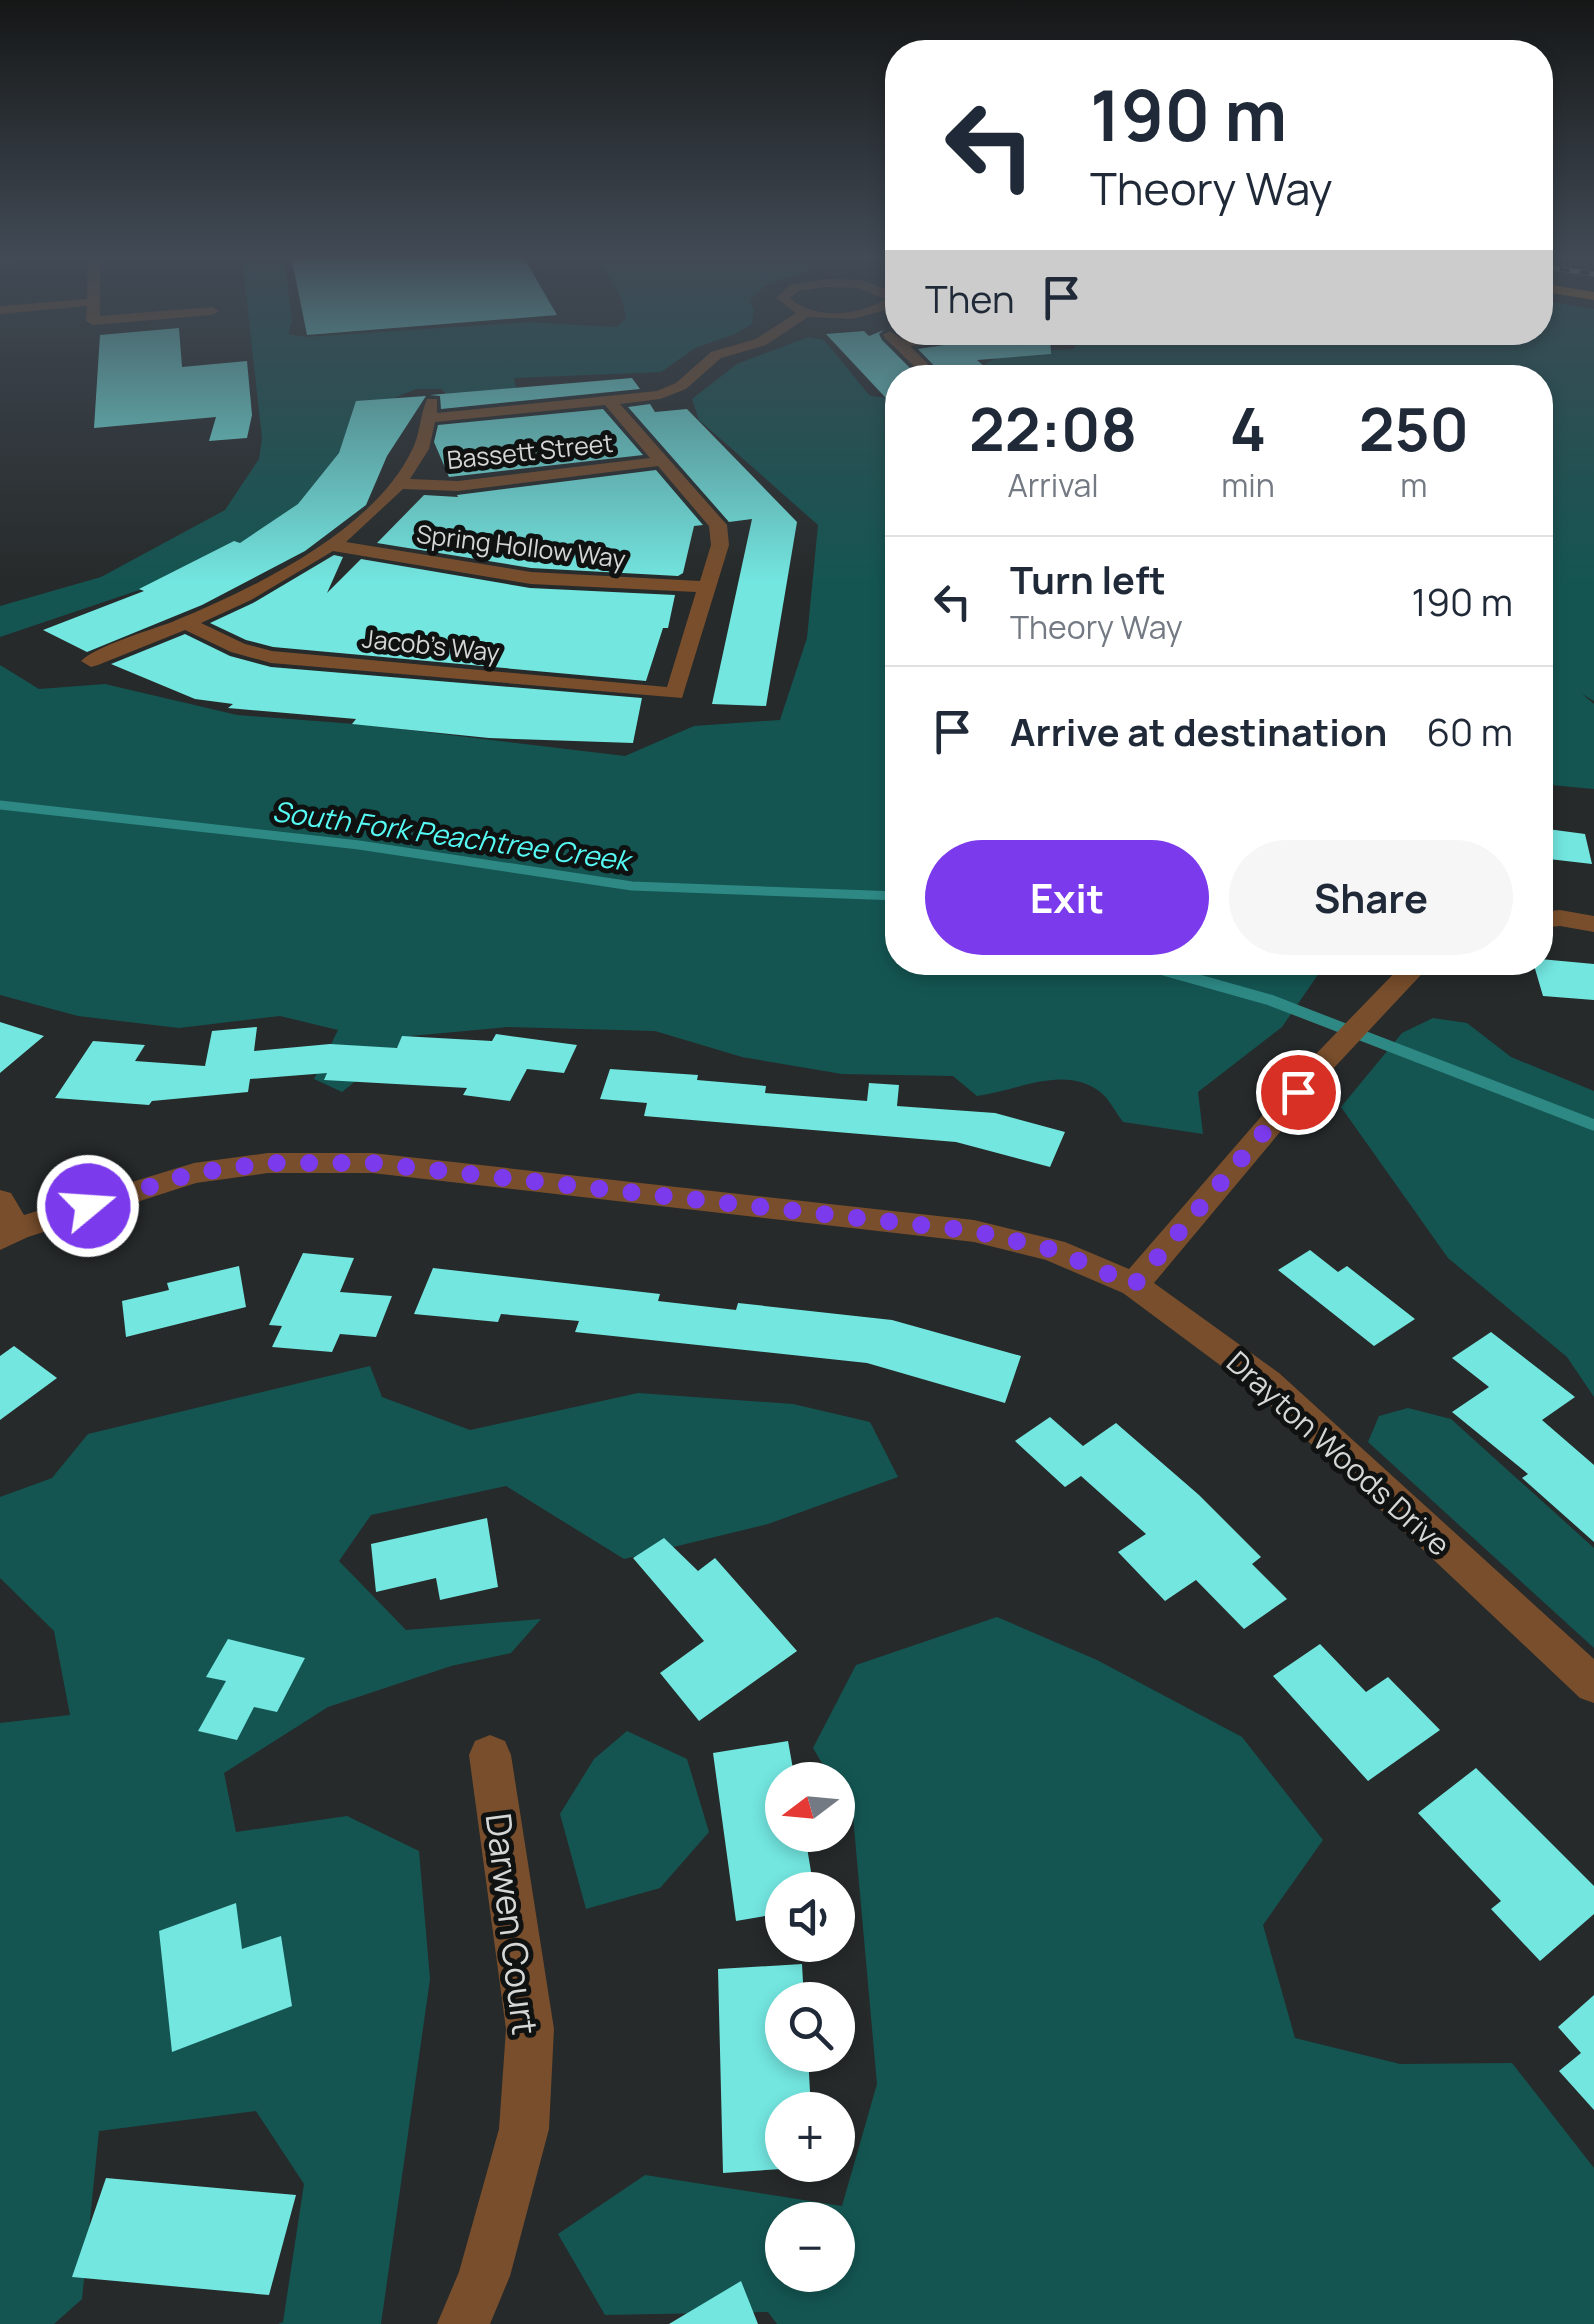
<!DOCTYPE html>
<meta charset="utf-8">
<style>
body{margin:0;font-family:Manrope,sans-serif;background:#f6f6f7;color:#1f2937;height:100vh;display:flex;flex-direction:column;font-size:38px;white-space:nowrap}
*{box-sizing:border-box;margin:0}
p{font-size:32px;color:#747a83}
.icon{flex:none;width:55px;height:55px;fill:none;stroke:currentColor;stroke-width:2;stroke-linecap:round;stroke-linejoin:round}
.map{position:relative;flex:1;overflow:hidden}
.sheet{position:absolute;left:885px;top:365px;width:668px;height:610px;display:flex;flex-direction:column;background:#fff;border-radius:40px;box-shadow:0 5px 15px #0003}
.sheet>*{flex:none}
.guide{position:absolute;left:885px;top:40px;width:668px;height:305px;border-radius:40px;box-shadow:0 5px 15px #0003;background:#fff;color:#1f2937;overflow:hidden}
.needle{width:65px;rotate:254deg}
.controls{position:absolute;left:765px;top:1762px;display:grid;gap:20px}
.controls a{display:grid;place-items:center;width:90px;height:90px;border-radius:50%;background:#fff;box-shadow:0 5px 15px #0003;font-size:50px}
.pin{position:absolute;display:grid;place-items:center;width:85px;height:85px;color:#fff;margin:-42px;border:5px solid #fff;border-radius:50%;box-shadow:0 2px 10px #0007}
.me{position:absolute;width:110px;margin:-55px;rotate:72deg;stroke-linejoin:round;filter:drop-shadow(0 0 8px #0008)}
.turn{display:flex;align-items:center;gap:35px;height:210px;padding:0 40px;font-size:45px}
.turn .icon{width:130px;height:130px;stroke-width:2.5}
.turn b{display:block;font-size:70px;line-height:85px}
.then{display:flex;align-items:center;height:95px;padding:0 40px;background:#0003;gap:20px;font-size:38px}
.eta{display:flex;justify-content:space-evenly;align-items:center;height:170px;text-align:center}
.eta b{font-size:60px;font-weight:700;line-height:70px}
.action{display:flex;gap:20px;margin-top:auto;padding:20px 40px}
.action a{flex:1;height:115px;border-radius:60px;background:#7c3aed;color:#fff;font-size:40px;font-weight:700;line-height:115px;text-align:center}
.action a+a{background:#f6f6f7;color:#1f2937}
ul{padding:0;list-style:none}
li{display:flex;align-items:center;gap:30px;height:130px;padding:0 40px;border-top:2px solid #e0e1e3}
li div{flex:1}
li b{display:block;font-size:38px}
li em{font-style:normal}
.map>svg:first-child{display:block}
.green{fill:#145552;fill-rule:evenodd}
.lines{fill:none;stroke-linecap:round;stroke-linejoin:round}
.stream-far1{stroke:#2e8985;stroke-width:9}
.stream{stroke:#2e8985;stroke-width:11}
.building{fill:#73e6e0}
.minor{fill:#784e2c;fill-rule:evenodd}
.major{fill:#c5701a;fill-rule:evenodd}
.rail-casing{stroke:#acaeae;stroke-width:5}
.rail{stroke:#101212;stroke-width:4;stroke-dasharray:10;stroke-linecap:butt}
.route{stroke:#7c3aed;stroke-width:18;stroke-dasharray:0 32.4}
.labels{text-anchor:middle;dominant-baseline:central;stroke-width:10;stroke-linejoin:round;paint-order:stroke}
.far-street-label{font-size:25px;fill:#d5d7d7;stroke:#101212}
.far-water-label{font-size:28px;font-style:italic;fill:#55fbf4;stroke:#101212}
.street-label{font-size:30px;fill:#d5d7d7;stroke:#101212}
.near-street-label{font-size:35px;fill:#d5d7d7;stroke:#101212}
</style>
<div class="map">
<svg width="1594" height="2324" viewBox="0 0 1594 2324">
<rect width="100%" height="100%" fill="#262a2a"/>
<path class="green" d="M 242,258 L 288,258 L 285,261 L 292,322 L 288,334 L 306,337 L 529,322 L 616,327 L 626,318 C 623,294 609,276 595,258 L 790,258 L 813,269 L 766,285 L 750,300 L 754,310 L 752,324 L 735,334 L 695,348 L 661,372 L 514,378 L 517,393 L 452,402 L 442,389 L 416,389 L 394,398 L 345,501 L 160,583 L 0,637 L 0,606 L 101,577 L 225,510 L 259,459 L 262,438 Z
M 1540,300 L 1594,309 L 1594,701 L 1582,694 L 1594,704 L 1594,789 L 1540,784 L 1540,378 L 973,378 C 990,346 1043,352 1074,349 L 1081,333 L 1540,332 Z
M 808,337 L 824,340 L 870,396 L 897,399 L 898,962 L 1326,963 L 1282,1027 L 1198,1092 L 1203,1134 L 1123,1122 C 1116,1113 1108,1097 1099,1091 C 1062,1065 1017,1091 977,1096 L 953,1076 L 842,1074 L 742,1057 L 655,1031 L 508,1027 L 411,1036 L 342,1092 L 314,1079 L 338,1030 L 280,1016 L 179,1028 L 78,1016 L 0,995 L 0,665 L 39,689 L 105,684 L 237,715 L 368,725 L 625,756 L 694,726 L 780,720 L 807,638 L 818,525 L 699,420 L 692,399 L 737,364 Z
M 1433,1018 L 1467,1023 L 1511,1057 L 1594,1091 L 1594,1397 L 1567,1357 L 1448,1258 L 1341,1107 L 1402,1033 Z
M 370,1366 L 382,1397 L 470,1430 L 638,1393 L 793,1404 L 870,1422 L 898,1477 L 768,1524 L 624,1559 L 506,1486 L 371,1515 L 339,1561 L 406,1630 L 541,1619 L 511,1653 L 451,1666 L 328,1707 L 224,1773 L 236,1832 L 347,1816 L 419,1851 L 430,1979 L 381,2324 L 278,2324 L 283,2322 L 304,2184 L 256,2111 L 99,2131 L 82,2299 L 54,2324 L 0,2324 L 0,1723 L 70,1715 L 54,1631 L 0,1578 L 0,1497 L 52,1478 L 88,1434 Z
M 1408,1408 L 1451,1419 L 1594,1548 L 1594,1648 L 1368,1442 L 1379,1416 Z
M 997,1617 L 1097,1660 L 1242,1737 L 1323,1840 L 1263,1925 L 1295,2038 L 1400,2064 L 1512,2063 L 1594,2168 L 1594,2324 L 777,2324 L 768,2312 L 605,2315 L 558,2234 L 645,2175 L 842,2206 L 877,2084 L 853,1816 L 838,1789 L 838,1780 L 832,1780 L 813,1748 L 856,1665 ZM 782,2220 L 838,2220 L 838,2275 L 782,2275 Z
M 627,1731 L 687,1759 L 709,1832 L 660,1888 L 586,1909 L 560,1814 L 594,1759 Z"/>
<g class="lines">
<path class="stream-far1" d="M 0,805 L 359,845 L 632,886 L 898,896"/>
<path class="stream" d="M 1135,962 L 1270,1000 L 1594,1125"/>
</g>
<path class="building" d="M 321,258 L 524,258 L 557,315 L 307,335 L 292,260 Z
M 179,328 L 182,367 L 247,361 L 252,415 L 247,438 L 209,441 L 216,417 L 94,428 L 100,335 Z
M 884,330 L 879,334 L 882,340 L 920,378 L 898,378 L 898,411 L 826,334 L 864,331 L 869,336 Z
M 1030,332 L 1050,332 L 1051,354 L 977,360 L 997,378 L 946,378 L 918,349 Z
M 632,378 L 640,389 L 441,409 L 440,396 L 430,395 Z
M 426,396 L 387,456 L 366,505 L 305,551 L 202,605 L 87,652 L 43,630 L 144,591 L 139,589 L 234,541 L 240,543 L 298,504 L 339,453 L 356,401 Z
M 650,404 L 655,412 L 687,409 L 797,522 L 766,706 L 712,704 L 752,519 L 729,522 L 628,407 Z
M 603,409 L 643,455 L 449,477 L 434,442 L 438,425 Z
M 656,470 L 703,525 L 694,526 L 683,573 L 678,576 L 531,568 L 377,543 L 424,495 L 458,497 L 457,495 Z
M 334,555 L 343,557 L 327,593 L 361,559 L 530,588 L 675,595 L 668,628 L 663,628 L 646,681 L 273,647 L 246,640 L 210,623 L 253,603 Z
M 185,634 L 230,656 L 271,667 L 642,698 L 633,743 L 489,738 L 352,724 L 356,719 L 228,708 L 233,704 L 195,699 L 111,664 Z
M 1540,828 L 1585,834 L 1592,864 L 1540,858 Z
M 1540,959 L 1594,964 L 1594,1000 L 1543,996 L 1533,962 Z
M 0,1022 L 44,1036 L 0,1073 Z
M 257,1027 L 254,1051 L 330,1044 L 397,1048 L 402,1036 L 492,1041 L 496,1034 L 577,1045 L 564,1073 L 527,1069 L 510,1101 L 463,1095 L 467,1088 L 324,1080 L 327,1073 L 250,1079 L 248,1092 L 152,1101 L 149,1105 L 55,1098 L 93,1041 L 145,1045 L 135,1061 L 205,1066 L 212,1031 Z
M 610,1069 L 698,1075 L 697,1080 L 766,1086 L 765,1093 L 867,1101 L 869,1083 L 899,1085 L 897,1106 L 995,1113 L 1065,1132 L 1050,1167 L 956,1142 L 644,1116 L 647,1103 L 600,1099 Z
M 1310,1250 L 1338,1272 L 1347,1266 L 1415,1319 L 1374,1346 L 1278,1270 Z
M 303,1253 L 354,1258 L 340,1292 L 392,1296 L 376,1337 L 340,1334 L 332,1352 L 272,1347 L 282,1326 L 269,1325 Z
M 239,1266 L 246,1307 L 126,1337 L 122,1301 L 169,1290 L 167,1283 Z
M 433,1268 L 660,1294 L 658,1301 L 736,1310 L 738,1303 L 892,1320 L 1021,1356 L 1005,1403 L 867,1363 L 575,1332 L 579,1321 L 501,1314 L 498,1322 L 414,1314 Z
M 1491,1332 L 1575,1397 L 1542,1420 L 1594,1465 L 1594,1542 L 1522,1478 L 1528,1474 L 1452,1412 L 1489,1387 L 1452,1358 Z
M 14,1346 L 57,1378 L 0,1420 L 0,1356 Z
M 1050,1417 L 1083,1446 L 1116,1423 L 1199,1495 L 1261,1557 L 1252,1564 L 1287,1599 L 1244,1629 L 1196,1580 L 1165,1601 L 1118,1552 L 1146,1534 L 1081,1476 L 1065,1487 L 1015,1441 Z
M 487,1518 L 498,1587 L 440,1600 L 436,1578 L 376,1592 L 371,1544 Z
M 664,1538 L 698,1571 L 715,1558 L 797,1651 L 699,1721 L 660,1673 L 704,1641 L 633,1558 Z
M 228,1639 L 305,1658 L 277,1712 L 254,1707 L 237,1740 L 198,1731 L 226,1681 L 206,1677 Z
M 1320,1644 L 1366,1692 L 1388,1677 L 1440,1730 L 1368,1781 L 1273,1676 Z
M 788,1741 L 795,1780 L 782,1780 L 782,1835 L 805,1835 L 814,1890 L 782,1890 L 782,1913 L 736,1921 L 713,1753 Z
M 1476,1768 L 1594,1886 L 1594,1914 L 1540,1961 L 1491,1909 L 1501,1901 L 1418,1813 Z
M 236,1903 L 242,1949 L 281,1936 L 292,2006 L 172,2052 L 159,1931 Z
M 802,1964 L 804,2000 L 782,2000 L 782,2055 L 808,2055 L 811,2110 L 782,2110 L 782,2169 L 723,2173 L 718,1969 Z
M 1594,1995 L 1594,2110 L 1559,2071 L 1581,2053 L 1558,2027 Z
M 106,2178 L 296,2195 L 269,2295 L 72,2277 Z
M 741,2281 L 758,2324 L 669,2324 Z"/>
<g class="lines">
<path class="minor" d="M 0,258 L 45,258 L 0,265 Z
M 88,258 L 100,258 L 100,316 L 212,307 L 219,311 L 212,315 L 93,325 L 86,321 L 87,306 L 0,314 L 0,306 L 87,299 Z
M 1582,258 L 1594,258 L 1594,263 L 1584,261 Z
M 825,279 L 860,280 L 895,292 L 898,301 L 886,310 L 852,319 L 808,317 L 766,345 L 721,358 L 686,389 L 660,399 L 620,404 L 727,525 L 729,545 L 682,698 L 271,663 L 231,652 L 185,630 L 98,665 L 91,667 L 81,661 C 98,645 148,631 172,622 C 252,589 373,532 412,450 C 420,435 420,415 427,399 L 437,399 L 437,413 L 657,391 L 676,383 L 711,352 L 756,339 L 796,313 L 776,298 L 790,285 ZM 825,287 L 858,288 L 885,299 C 859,316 814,320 790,298 L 799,291 ZM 605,405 L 650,458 L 458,481 L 410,479 L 429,449 L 435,422 ZM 658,466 L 709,526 L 711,545 L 700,581 L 531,572 L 346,542 L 403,489 L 458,491 ZM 333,551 L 531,584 L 696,592 L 667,687 L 272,651 L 245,644 L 201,623 L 251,600 Z
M 890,331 L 902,339 L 1027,332 L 910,346 L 942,378 L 926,378 L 885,338 L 883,335 Z
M 1560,910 L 1594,916 L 1594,932 L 1560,926 L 1540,928 L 1540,912 Z
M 1405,962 L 1433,962 L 1331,1071 L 1154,1283 L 1279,1373 L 1594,1659 L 1594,1703 L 1580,1698 L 1255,1391 L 1123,1293 L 1046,1260 L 974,1242 L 372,1173 L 268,1173 L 196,1183 L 28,1237 L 0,1250 L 0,1190 L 11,1193 L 24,1215 L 194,1163 L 268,1153 L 372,1153 L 974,1220 L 1065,1242 L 1129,1269 L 1311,1059 Z
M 490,1735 L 505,1741 L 511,1755 L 554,2029 L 549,2129 L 510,2276 L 490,2324 L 437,2324 L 459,2272 L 499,2129 L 506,2029 L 469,1755 L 475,1741 Z"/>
<path class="major" d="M 1540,283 L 1594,292 L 1594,300 L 1540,291 Z"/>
<g class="rail-casing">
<path id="rail" d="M 1540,266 L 1594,274"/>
</g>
<use href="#rail" class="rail"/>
</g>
<linearGradient id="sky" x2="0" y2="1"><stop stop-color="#151717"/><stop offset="0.44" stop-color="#414a55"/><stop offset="1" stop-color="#414a55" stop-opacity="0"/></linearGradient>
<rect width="1594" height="583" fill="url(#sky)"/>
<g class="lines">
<path class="route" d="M 88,1206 L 194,1173 L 268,1163 L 372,1163 L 974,1231 L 1054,1250 L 1134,1285 L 1298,1092"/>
</g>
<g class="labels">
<g class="far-street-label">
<text transform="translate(530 451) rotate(-6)">Bassett Street</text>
<text transform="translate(521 546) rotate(7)">Spring Hollow Way</text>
<text transform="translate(431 645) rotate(6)">Jacob's Way</text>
</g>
<g class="far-water-label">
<text transform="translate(451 835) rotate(8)">South Fork Peachtree Creek</text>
</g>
<g class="street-label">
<text transform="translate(1339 1453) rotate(42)">Drayton Woods Drive</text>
</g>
<g class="near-street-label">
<text transform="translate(512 1924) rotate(83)">Darwen Court</text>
</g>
</g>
</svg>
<div class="controls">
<a><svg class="needle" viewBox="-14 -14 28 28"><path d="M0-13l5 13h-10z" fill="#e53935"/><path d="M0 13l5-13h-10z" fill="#747a83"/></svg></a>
<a><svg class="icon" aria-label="sound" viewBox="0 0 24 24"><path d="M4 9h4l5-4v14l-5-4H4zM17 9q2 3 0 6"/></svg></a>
<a><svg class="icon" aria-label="search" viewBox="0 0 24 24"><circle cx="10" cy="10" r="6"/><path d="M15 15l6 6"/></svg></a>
<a>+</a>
<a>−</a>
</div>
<div class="pin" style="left:1298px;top:1092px;background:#d93025"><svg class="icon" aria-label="arrive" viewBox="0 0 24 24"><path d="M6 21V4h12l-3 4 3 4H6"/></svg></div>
<svg class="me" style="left:88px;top:1206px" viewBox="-20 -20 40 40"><circle r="17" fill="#7c3aed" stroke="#fff" stroke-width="3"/><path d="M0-11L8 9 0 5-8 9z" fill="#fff"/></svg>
<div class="guide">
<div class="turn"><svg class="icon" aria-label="left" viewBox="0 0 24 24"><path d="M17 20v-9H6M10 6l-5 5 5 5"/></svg><div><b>190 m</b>Theory Way</div></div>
<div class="then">Then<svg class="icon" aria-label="arrive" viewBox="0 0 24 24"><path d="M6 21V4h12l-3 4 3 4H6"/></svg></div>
</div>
<section class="sheet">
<div class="eta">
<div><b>22:08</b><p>Arrival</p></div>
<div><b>4</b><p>min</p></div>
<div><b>250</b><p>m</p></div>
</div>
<ul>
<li><svg class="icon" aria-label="left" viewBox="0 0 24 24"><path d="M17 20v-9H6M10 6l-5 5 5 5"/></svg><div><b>Turn left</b><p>Theory Way</p></div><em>190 m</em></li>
<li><svg class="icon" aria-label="arrive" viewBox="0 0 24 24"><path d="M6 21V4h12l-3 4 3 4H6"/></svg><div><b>Arrive at destination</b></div><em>60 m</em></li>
</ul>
<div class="action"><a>Exit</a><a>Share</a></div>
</section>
</div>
